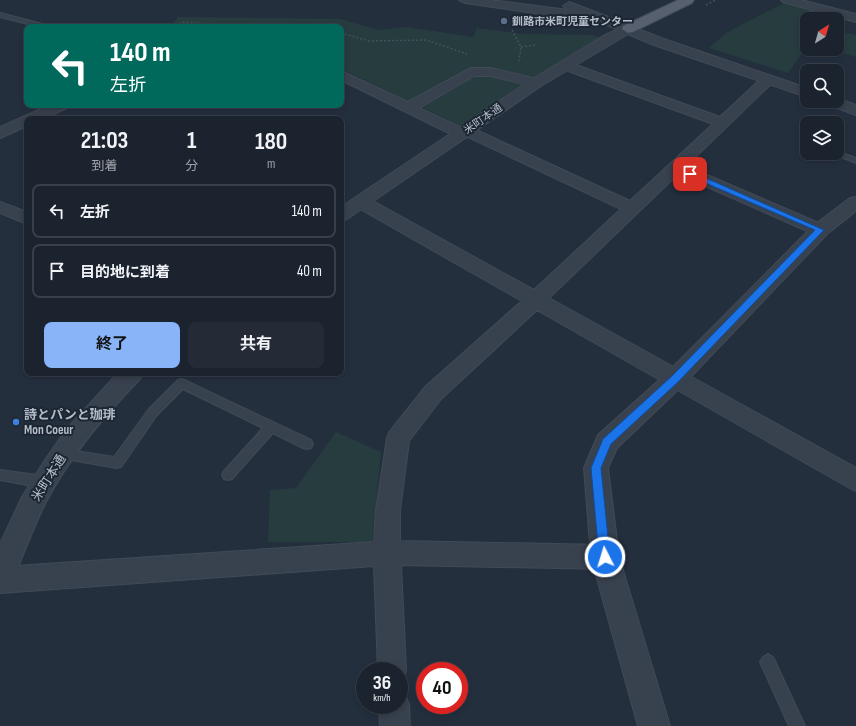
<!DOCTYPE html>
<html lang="ja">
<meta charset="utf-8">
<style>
body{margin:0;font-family:"Sofia Sans Condensed","Noto Sans JP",sans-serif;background:#242b36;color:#f1f3f6;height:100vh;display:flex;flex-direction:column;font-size:15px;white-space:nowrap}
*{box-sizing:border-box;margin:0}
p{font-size:13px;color:#a0a4aa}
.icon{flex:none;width:22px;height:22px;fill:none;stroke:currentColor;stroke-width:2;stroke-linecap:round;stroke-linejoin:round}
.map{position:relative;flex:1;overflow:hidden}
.panel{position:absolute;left:24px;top:116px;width:320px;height:260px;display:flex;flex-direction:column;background:#1b232e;border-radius:8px;box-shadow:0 2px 6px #0003,0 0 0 1px #39404a}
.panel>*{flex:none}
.hud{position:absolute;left:24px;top:24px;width:320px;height:84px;border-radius:8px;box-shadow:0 2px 6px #0003,0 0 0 1px #39404a;background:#00695c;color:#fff;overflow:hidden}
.needle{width:26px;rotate:37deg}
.fabs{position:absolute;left:800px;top:12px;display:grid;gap:8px}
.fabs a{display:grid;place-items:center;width:44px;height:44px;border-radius:8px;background:#1b232e;box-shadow:0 2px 6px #0003,0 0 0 1px #39404a;font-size:20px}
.speed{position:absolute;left:356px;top:662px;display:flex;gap:8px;font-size:20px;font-weight:700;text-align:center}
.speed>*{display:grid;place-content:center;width:52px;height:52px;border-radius:50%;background:#1b232e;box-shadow:0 2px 6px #0003,0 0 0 1px #39404a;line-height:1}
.speed small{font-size:10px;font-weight:400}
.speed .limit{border:6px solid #d22;background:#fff;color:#111}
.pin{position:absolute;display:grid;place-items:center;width:34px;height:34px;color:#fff;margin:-17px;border-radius:8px;box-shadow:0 2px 6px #0006}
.me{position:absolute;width:44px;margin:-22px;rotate:355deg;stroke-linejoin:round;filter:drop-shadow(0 0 3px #0008)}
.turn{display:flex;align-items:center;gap:14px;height:84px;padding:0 20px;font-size:18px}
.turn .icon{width:52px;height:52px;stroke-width:2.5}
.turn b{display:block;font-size:28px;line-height:34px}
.eta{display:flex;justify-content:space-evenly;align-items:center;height:68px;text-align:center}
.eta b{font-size:24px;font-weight:700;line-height:28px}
.primary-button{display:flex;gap:8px;margin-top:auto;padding:8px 20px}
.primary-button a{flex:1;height:46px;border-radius:8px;background:#8ab4f8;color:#111;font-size:16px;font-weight:700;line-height:46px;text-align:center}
.primary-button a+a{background:#242b36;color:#f1f3f6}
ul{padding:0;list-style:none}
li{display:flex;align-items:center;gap:12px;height:54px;margin:0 8px 6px;padding:0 12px;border:2px solid #39404a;border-radius:8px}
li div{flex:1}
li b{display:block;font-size:15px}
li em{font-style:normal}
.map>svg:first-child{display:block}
.green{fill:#263c3f}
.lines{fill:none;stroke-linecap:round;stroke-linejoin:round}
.service-casing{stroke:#414a57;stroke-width:2}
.minor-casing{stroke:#414a57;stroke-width:2}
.tertiary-casing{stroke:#414a57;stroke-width:2}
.primary-casing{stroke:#414a57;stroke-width:2}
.path{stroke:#3f5557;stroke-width:1.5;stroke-dasharray:2 2;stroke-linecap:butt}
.service{fill:#38414e;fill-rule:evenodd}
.minor{fill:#38414e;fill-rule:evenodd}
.tertiary{fill:#38414e;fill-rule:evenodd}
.primary{fill:#56606e;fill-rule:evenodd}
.route{fill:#1a73e8;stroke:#114b97}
.service-dot{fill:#5c6f8a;stroke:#1d2633;stroke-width:1.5}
.shop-dot{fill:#3f7fe0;stroke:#1d2633;stroke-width:1.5}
.labels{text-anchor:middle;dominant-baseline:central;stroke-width:4;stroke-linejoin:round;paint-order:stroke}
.far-poi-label{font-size:11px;font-weight:bold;fill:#b4bcc9;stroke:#1d2633;text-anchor:start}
.far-street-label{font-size:11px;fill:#b4bcc9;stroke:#1d2633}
.poi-label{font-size:13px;font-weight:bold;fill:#b4bcc9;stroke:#1d2633;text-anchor:start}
.street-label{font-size:13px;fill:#b4bcc9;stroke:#1d2633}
</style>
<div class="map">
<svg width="856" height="726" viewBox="0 0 856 726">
<rect width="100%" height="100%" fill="#242f3e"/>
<path class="green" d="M 784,3 L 816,10 L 805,23 L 807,24 L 807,49 L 815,49 L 812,55 L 803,52 L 788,73 L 709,48 L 726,33 Z
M 178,17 L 340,19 L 379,30 L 407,27 L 473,37 L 477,28 L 523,34 L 592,35 L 601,38 L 461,126 L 341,69 L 341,27 L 170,27 Z
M 837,31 L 856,35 L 856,57 L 830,49 L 837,49 Z
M 336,432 L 381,452 L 372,542 L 268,542 L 270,490 L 296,488 Z"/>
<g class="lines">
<g class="service-casing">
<path id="service" d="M 0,13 L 50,26 L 51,27 L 40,27 L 0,17 Z
M 837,151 L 856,158 L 856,163 L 831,153 L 837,153 Z
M 182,379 L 311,440 L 313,444 L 311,448 L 307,449 L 303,448 L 273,433 L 232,479 L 228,480 L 224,479 L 222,475 L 224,471 L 263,428 L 183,389 L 157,415 L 121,467 L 117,468 L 59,458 L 57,454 L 59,450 L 63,449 L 114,457 L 149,409 L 178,380 Z
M 0,470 L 44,476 L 48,478 L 50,482 L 48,486 L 44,488 L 0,480 Z
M 768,654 L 773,657 L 805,726 L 789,726 L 760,662 L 763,657 Z"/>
</g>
<g class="minor-casing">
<path id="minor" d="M 459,0 L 491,0 L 568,10 L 563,6 L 569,2 L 632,26 L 634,29 L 632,32 L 624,32 L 581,15 L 568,18 L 465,3 Z
M 781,0 L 801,0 L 856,14 L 856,22 L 783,2 Z
M 565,61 L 720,117 L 763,77 L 773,77 L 775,80 L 686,166 L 826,226 L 829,230 L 826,234 L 820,236 L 814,234 L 678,174 L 549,298 L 856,468 L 856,491 L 848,487 L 537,310 L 441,399 L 409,441 L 400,510 L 400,541 L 605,545 L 614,548 L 618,557 L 614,566 L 605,569 L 401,565 L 406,671 L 402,681 L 399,683 L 399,671 L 378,671 L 374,566 L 0,593 L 0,567 L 374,542 L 376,510 L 387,438 L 390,431 L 425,387 L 522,301 L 355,206 L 353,202 L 355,198 L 361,197 L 367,198 L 534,290 L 621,209 L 468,137 L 462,139 L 457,137 L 341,80 L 341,71 L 408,102 L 471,68 L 491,68 L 541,80 L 543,83 L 541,86 L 536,87 L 491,76 L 474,76 L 419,108 L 462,128 L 467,126 L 472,128 L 630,201 L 713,124 L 560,68 L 558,65 L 560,62 Z
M 50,105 L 69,105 L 67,108 L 43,119 L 27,119 L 27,126 L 0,138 L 0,127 Z
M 0,202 L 27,212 L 27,224 L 0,213 Z
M 399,692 L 405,694 L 409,705 L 410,726 L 380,726 L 379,705 L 399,705 Z"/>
</g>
<g class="tertiary-casing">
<path id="tertiary" d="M 628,25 L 661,38 L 807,88 L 807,97 L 651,44 L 628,34 L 541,86 L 347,219 L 341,221 L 341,207 L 531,80 L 605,35 Z
M 837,98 L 856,105 L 856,115 L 826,104 L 824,101 L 837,101 Z
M 856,197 L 856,211 L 827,234 L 683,385 L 617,448 L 608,468 L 619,557 L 670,726 L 638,726 L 591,557 L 584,468 L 598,435 L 667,373 L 813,226 L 850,198 Z
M 118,373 L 143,373 L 140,379 C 104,416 70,456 46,502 C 32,530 22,558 10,587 L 0,590 L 0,544 L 22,497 L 45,460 L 65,431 Z"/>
</g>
<g class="primary-casing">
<path id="primary" d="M 678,0 L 694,0 L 692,3 L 633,32 L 628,33 L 622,29 L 623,26 Z"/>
</g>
<path class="path" d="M 706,5 L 716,0
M 177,27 L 181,22 L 256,27
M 512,30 L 521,47 L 519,61
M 341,33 L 369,41 L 426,40 L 467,54
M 521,47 L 535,45"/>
<use href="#service" class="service"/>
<use href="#minor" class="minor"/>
<use href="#tertiary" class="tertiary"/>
<use href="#primary" class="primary"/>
</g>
<path class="route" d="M 687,172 L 692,172 L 824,230 L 678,382 L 611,444 L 601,468 L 610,557 L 609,561 L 605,562 L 601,561 L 599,557 L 591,468 L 603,439 L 672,376 L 815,230 L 687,175 Z"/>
<circle class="service-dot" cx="504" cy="21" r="4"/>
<circle class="shop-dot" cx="16" cy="422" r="4"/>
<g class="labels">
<g class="far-poi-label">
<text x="512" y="21">釧路市米町児童センター</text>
</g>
<g class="far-street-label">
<text transform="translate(483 119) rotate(-35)">米町本通</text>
</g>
<g class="poi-label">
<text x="24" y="415">詩とパンと珈琲<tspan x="24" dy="15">Mon Coeur</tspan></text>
</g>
<g class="street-label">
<text transform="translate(49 478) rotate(-58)">米町本通</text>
</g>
</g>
</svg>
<div class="fabs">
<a><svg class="needle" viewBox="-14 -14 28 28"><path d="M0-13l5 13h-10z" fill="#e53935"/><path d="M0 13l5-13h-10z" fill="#a0a4aa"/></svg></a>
<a><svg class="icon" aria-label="search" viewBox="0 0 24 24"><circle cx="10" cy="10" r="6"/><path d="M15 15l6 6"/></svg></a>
<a><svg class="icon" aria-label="layers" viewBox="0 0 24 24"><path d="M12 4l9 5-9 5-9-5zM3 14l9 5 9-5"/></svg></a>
</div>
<div class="speed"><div>36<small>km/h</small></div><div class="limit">40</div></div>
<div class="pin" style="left:690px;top:174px;background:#d93025"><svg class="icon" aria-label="arrive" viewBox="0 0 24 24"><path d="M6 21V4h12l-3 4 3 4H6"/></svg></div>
<svg class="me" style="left:605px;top:557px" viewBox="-20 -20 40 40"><circle r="17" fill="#1a73e8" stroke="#fff" stroke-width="3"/><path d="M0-11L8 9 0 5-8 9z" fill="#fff"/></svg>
<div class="hud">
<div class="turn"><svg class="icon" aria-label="left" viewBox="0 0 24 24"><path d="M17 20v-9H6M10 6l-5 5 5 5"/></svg><div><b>140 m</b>左折</div></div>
</div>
<section class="panel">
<div class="eta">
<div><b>21:03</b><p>到着</p></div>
<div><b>1</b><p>分</p></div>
<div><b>180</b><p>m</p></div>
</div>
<ul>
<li><svg class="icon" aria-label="left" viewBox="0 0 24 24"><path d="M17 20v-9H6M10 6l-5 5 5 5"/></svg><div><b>左折</b></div><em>140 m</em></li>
<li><svg class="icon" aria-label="arrive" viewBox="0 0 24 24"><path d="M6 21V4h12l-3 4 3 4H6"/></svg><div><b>目的地に到着</b></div><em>40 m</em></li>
</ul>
<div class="primary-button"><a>終了</a><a>共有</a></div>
</section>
</div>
